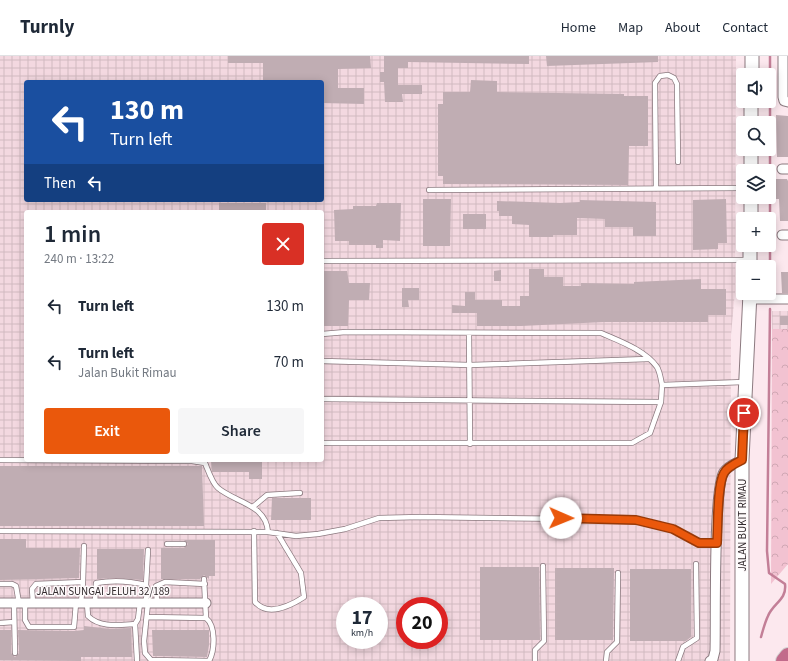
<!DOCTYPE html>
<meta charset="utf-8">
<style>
body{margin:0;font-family:"Source Sans 3",sans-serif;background:#f6f6f7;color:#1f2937;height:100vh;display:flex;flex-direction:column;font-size:15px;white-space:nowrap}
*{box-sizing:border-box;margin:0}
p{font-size:13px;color:#747a83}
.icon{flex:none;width:22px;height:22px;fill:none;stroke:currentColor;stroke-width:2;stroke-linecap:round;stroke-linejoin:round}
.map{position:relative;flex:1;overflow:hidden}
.drawer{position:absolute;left:24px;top:154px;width:300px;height:252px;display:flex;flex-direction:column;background:#fff;border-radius:4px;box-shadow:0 2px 10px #0003}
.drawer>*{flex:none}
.top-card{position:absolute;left:24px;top:24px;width:300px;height:122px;border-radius:4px;box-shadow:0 2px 10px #0003;background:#1a4fa0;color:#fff;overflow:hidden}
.tools{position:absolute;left:736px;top:12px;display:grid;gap:8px}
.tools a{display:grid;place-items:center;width:40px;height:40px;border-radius:4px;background:#fff;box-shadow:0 2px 10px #0003;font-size:20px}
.speed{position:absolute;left:336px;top:541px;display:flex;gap:8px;font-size:20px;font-weight:700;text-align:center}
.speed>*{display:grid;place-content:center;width:52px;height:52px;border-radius:50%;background:#fff;box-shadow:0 2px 10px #0003;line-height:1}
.speed small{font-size:10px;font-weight:400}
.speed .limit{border:6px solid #d22;background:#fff;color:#111}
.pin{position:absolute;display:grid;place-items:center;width:34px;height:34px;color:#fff;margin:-17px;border:2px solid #fff;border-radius:50%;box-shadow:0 1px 4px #0007}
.me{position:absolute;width:44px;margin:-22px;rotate:91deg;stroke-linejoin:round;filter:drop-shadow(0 0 3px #0008)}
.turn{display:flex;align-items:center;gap:14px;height:84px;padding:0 20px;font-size:18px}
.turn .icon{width:52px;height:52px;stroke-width:2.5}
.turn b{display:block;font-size:28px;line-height:34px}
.then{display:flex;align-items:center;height:38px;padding:0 20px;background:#0003;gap:8px;font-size:15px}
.round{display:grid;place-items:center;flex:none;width:42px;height:42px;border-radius:4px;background:#f6f6f7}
.head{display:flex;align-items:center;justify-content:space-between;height:68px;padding:0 20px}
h1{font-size:24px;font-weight:600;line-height:30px}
.primary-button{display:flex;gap:8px;margin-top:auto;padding:8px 20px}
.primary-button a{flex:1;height:46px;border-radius:4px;background:#ea580c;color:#fff;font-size:16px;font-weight:600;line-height:46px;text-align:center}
.primary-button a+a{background:#f6f6f7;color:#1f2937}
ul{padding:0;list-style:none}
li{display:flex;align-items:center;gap:12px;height:56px;padding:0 20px}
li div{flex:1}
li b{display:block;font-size:15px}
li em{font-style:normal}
header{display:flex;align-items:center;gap:24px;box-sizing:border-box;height:56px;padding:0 20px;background:#fff;border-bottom:1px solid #e0e1e3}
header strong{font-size:19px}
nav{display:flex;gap:22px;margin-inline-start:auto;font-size:14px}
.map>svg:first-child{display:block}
.industrial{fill:url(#industrial-grid);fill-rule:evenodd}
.park{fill:url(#park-crowns)}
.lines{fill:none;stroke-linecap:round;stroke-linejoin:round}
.stream{stroke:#c37f97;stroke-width:2.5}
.building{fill:#c0adb3}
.lane-casing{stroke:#8b797f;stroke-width:6}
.street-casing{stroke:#8b797f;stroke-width:11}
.secondary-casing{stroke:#8b797f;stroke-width:15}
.highway-casing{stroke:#d2d0d1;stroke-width:18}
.lane{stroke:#fff;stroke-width:4.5}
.street{stroke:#fff;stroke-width:9}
.secondary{stroke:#fff;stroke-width:13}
.highway{stroke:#c26b8b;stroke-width:16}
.route-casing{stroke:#983908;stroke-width:10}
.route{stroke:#ea580c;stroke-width:7}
.labels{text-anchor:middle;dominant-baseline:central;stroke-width:3;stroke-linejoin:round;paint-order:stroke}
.street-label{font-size:11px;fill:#332b2e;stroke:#fefafb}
</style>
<header>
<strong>Turnly</strong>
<nav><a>Home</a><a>Map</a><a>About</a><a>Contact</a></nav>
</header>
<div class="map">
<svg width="788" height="605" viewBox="0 0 788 605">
<defs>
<pattern id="industrial-grid" width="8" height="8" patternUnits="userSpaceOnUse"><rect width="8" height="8" fill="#f3d8e0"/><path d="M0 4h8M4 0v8" fill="none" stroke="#d1bac0"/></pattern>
<pattern id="park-crowns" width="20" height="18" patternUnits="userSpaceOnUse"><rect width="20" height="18" fill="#f2c2d1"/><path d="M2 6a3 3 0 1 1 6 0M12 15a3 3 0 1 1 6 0" fill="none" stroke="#d0a7b4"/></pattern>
</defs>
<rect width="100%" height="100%" fill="#fce8ee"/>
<path class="industrial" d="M 0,0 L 736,0 L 735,236 L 731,279 L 730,605 L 0,605 ZM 26,26 L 322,26 L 322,144 L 26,144 ZM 26,156 L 322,156 L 322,404 L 26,404 ZM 345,550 L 379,550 L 379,584 L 345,584 ZM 405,550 L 439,550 L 439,584 L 405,584 Z
M 772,255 L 788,255 L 788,273 L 772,273 Z"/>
<path class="park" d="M 772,273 L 788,273 L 788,508 L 771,528 Z"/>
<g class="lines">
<path class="stream" d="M 770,0 L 770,125
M 770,239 L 770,140
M 761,581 C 763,574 765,566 768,560 C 773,547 787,544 785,528 L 769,517 L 767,495 L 770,253"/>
</g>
<path class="building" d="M 228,0 L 370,0 L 371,12 L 338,13 L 338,32 L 364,32 L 364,48 L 322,47 L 322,26 L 263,26 L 263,7 L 228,7 Z
M 384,0 L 529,0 L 529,8 L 408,6 L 408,12 L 398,12 L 398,29 L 422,29 L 422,38 L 402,38 L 403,46 L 385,46 L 384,26 L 380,26 L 380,16 L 384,16 Z
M 546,0 L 658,0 L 658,6 L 547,10 Z
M 471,24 L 497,25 L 497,36 L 624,38 L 624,40 L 648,40 L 648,90 L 629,90 L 628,129 L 443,128 L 443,120 L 438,120 L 438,48 L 443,48 L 443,36 L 470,36 Z
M 776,59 L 788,60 L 788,101 L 777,101 Z
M 770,123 L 787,123 L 788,125 L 788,165 L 780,165 L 779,143 L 770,143 Z
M 423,143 L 451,143 L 450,190 L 423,190 Z
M 726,143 L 727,187 L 718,187 L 718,193 L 693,194 L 693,144 Z
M 580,144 L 656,146 L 656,180 L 633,180 L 633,171 L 605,171 L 605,163 L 577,162 L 577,179 L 553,179 L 553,181 L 529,181 L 529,169 L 512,168 L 512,160 L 499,160 L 499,155 L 497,155 L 497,145 L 560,147 L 580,146 Z
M 219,147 L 266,147 L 266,156 L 219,156 Z
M 377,147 L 401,147 L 400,185 L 383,184 L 383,192 L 376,192 L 376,189 L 349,189 L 349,185 L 335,185 L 334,154 L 353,153 L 353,150 L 376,150 Z
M 463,158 L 486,158 L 486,173 L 463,173 Z
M 529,213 L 544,213 L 544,221 L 563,221 L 563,230 L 581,230 L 581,227 L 634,228 L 634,226 L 701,223 L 701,233 L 726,233 L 726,259 L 708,259 L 708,266 L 604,266 L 521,270 L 477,270 L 477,257 L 452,257 L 452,249 L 465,250 L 465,236 L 475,236 L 475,244 L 502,244 L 502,250 L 520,250 L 520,240 L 529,240 Z
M 501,214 L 501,225 L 494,225 L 494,215 Z
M 322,215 L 347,215 L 349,227 L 370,227 L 369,244 L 349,244 L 348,270 L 322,270 Z
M 781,216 L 788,216 L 788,237 L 782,237 Z
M 402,232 L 419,232 L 419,244 L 408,244 L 409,251 L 402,251 Z
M 780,260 L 788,260 L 788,269 L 780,269 Z
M 211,404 L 262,404 L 262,423 L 249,423 L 249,416 L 212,416 Z
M 0,410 L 202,410 L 204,470 L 0,470 Z
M 272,442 L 311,442 L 311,464 L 271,464 Z
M 0,483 L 26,483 L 26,492 L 80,492 L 79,522 L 0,524 Z
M 184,484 L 215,484 L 215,520 L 209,520 L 209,523 L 204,519 L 200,523 L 161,523 L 161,492 L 184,492 L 188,488 Z
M 97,493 L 144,493 L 143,524 L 115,522 L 97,523 Z
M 480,511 L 539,511 L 540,584 L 480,584 Z
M 555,512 L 614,512 L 613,584 L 555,584 Z
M 630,513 L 691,513 L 691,581 L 686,585 L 630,585 Z
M 84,570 L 110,573 L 131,572 L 132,601 L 81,601 L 81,605 L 0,604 L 0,574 L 11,574 L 11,597 L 15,601 L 19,597 L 18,574 L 74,575 L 84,574 Z
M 152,574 L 209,574 L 209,589 L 207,601 L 153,600 Z"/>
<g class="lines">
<g class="lane-casing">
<path id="lane" d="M 656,133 L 655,27 L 660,20 L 668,19 L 674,22 L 677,28 L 678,106
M 429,134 L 743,132
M 322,205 L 748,204
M 469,277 L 470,388
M 322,278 L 346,276 L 601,277 C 619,285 645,294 657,311 C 660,316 661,324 662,329 L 744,326
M 322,305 L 470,309 L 648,303
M 322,343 L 661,346
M 322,387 L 632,387 L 650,377 L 661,346 L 662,329
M 0,404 L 192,405 L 205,407 C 208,414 212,427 218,432 C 236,447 266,448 268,476 L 296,480 L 318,478 L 345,473 L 379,462 L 420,461 L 576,463 L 636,464 L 673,473 L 699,487 L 717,487
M 254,450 L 267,439 L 300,437
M 0,475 L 268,476
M 254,475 L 255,546 C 268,561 290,550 304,541 L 301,517 L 277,477
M 167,488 L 184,488
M 204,523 L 206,562
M 0,528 L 12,528 L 16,530 L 19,547
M 146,529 L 148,494
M 14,547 L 15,597
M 25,547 L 25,564 L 29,571 L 74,571 L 76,547
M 33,547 L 32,533 L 36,528 L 83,526 L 84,490
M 81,547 L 83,526
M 87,547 L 88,560 C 100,572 119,569 135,568 L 138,563 L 140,547
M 95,547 L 96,527 C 112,524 130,525 146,529 L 148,534 L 145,547
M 157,547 L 156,530 L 165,526 L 205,528
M 147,561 L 206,562 C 216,570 215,594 209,605 L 151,604 L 145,597 L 144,585 L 148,547
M 0,567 L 14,566
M 135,568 L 137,604
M 535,605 L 535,594 L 544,585 L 543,510
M 606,605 L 607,596 L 617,586 L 618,517
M 678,605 L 683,591 L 697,582 L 696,508"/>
</g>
<g class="street-casing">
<path id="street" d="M 783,0 L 783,41 L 784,45 L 788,46
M 782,113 L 788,113
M 782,179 L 788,179
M 750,243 L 788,243
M 0,547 L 206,547
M 710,605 L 713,603 L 715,595 C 716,568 713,431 724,416 C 728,410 736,407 742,404"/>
</g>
<g class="secondary-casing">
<path id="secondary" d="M 752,19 L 752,0
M 751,67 L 751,45
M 751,115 L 751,93
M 751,163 L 751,141
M 750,211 L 750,189
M 742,605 L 742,404 L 750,237"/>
</g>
<g class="highway-casing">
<path id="highway" d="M 784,605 L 788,600"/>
</g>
<use href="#lane" class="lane"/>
<use href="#street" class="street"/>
<use href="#secondary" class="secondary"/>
<use href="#highway" class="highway"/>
</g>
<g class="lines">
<g class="route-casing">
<path id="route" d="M 561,462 L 636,464 L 673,473 L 699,487 L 717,487 C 718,471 717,429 724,417 C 727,411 736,407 742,404 L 744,357"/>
</g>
<use href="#route" class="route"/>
</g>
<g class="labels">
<g class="street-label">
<text transform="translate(742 469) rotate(-90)">JALAN BUKIT RIMAU</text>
<text x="103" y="535">JALAN SUNGAI JELUH 32/189</text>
</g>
</g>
</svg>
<div class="tools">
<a><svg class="icon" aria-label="sound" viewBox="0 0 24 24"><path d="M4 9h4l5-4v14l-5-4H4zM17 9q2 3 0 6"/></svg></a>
<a><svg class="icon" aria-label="search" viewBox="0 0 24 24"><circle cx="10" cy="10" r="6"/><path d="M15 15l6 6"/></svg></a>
<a><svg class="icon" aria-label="layers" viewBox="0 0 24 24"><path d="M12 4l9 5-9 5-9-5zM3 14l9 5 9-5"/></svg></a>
<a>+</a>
<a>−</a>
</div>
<div class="speed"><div>17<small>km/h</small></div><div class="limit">20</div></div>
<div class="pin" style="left:744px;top:357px;background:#d93025"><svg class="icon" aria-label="arrive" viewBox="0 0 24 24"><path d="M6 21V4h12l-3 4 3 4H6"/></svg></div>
<svg class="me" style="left:561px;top:462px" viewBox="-20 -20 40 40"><circle r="19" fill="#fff"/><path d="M0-13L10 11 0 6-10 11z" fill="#ea580c"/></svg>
<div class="top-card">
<div class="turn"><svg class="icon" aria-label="left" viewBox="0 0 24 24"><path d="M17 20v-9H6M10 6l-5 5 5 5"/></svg><div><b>130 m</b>Turn left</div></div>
<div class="then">Then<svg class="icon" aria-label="left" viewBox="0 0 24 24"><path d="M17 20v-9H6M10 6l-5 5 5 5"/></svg></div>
</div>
<section class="drawer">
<div class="head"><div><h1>1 min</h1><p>240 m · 13:22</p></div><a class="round" style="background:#d93025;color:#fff"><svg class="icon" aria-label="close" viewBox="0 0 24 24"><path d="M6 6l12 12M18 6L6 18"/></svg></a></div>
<ul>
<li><svg class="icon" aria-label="left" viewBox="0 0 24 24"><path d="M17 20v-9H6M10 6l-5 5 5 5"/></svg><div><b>Turn left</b></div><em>130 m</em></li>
<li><svg class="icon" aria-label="left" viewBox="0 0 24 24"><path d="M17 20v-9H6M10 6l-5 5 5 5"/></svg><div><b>Turn left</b><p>Jalan Bukit Rimau</p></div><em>70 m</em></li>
</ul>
<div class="primary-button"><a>Exit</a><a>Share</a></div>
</section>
</div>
